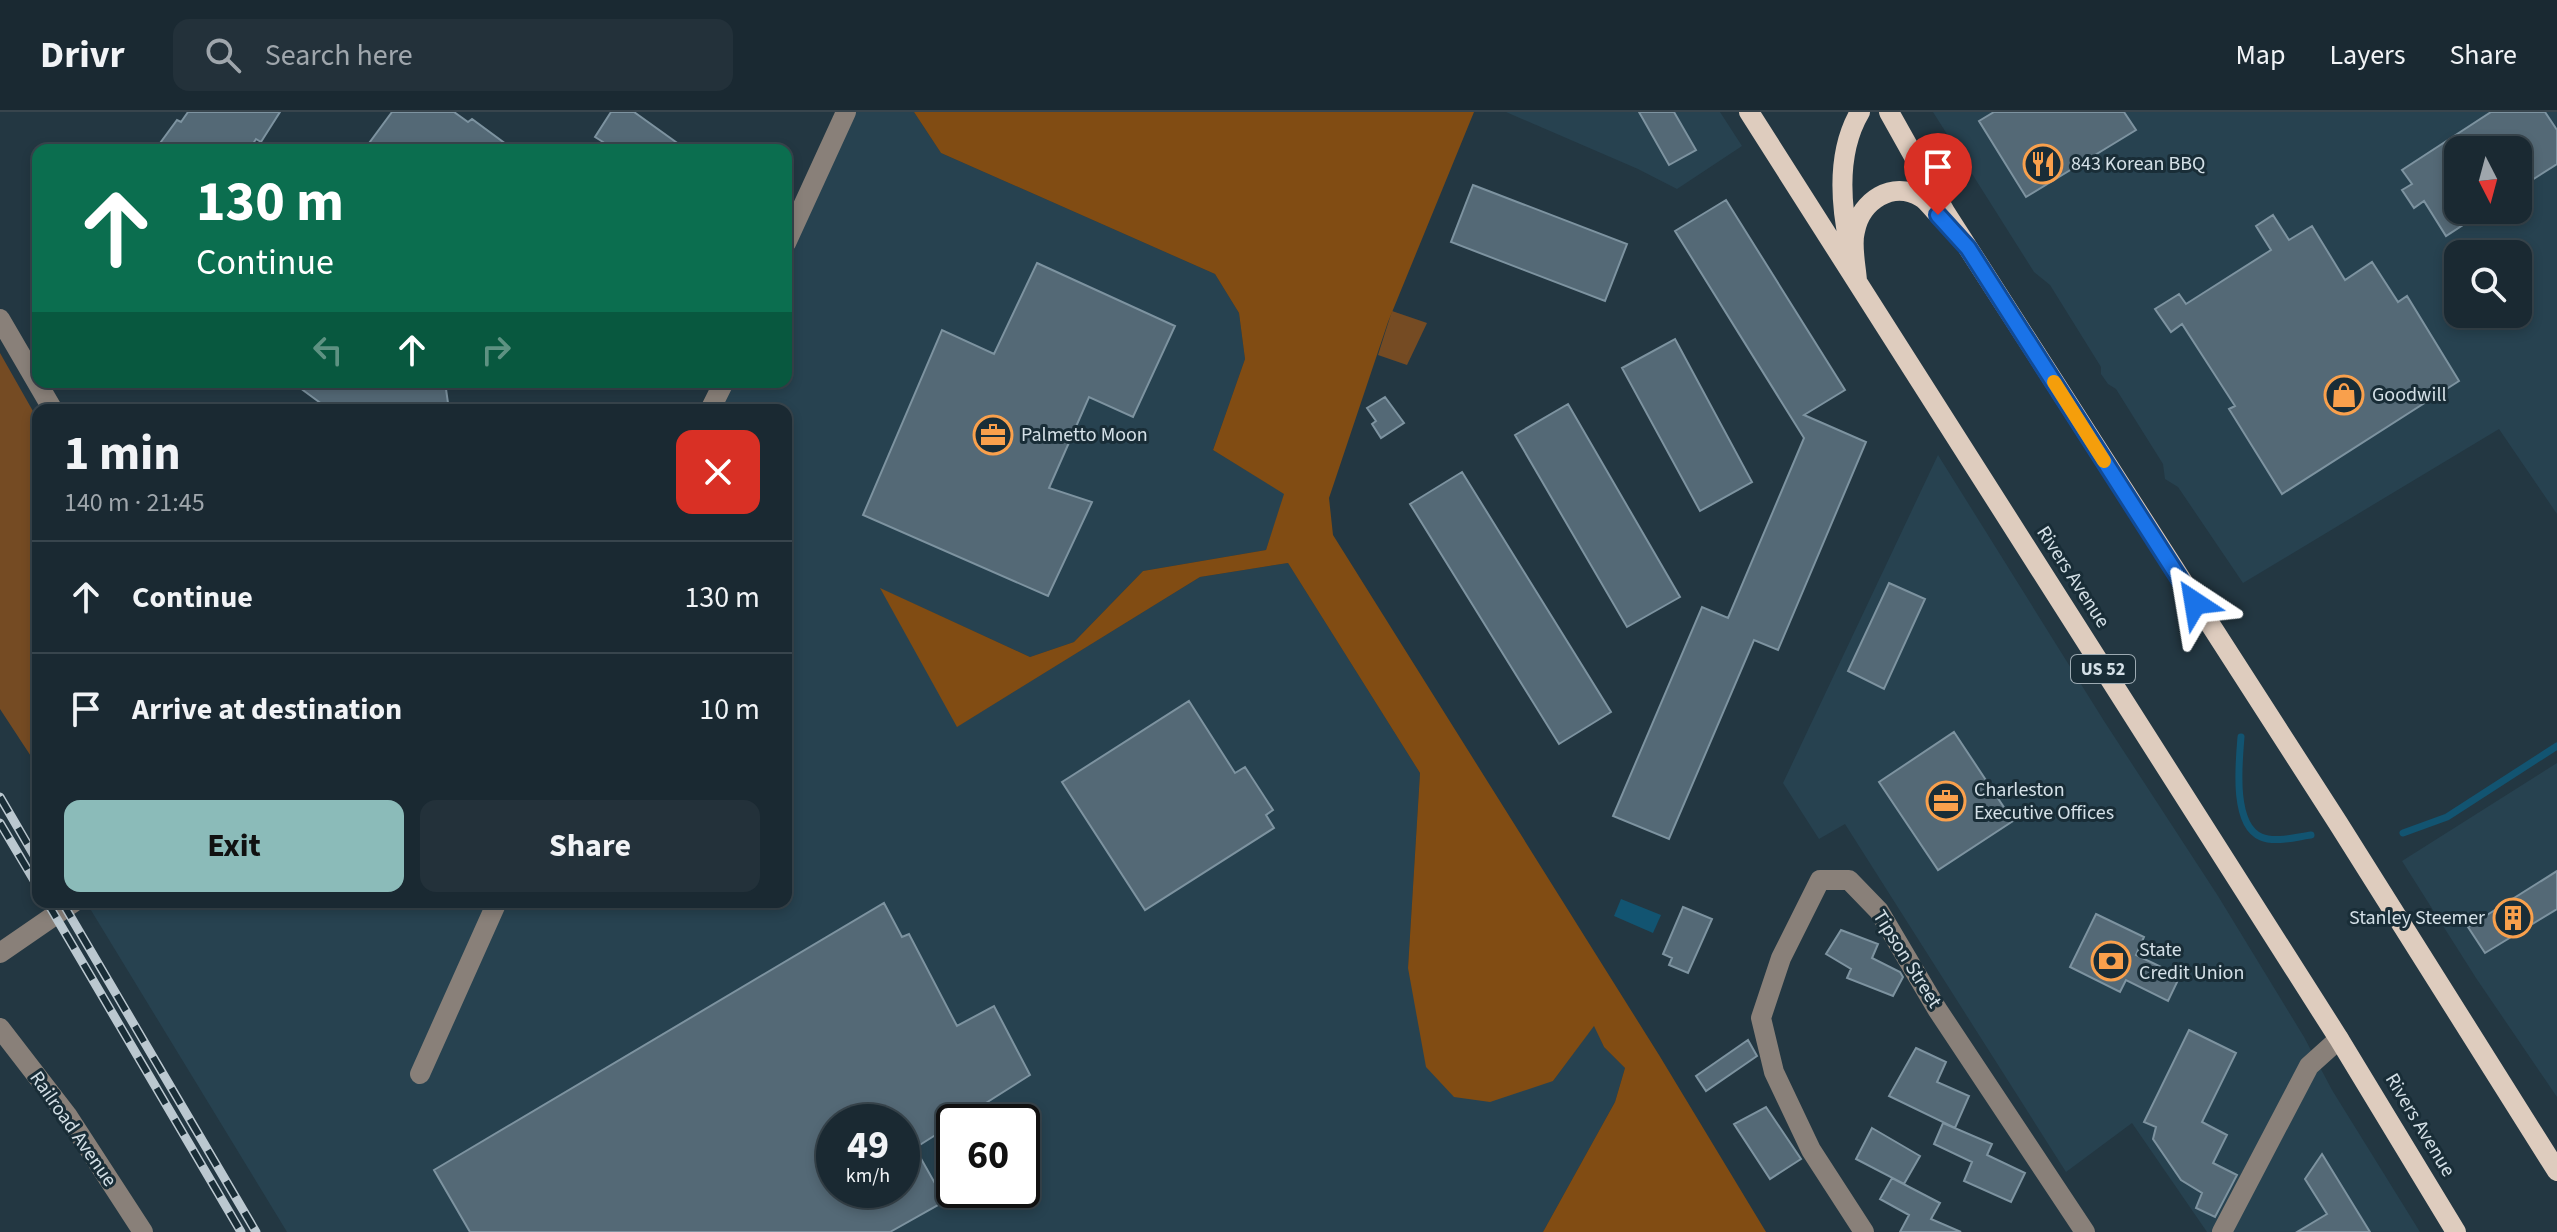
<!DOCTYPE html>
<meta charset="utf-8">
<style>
body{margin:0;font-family:"Source Sans 3",sans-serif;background:#23313a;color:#f1f3f6;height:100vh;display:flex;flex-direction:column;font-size:30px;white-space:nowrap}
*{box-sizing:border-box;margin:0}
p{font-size:26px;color:#9fa6ac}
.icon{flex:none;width:44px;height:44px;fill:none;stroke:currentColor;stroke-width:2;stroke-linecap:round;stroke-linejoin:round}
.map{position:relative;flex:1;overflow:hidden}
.sheet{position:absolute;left:32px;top:292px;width:760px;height:504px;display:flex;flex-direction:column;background:#1a2932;border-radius:16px;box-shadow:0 4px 12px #0003,0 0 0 2px #38454d}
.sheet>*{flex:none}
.top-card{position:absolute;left:32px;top:32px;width:760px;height:244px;border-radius:16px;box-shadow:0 4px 12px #0003,0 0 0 2px #38454d;background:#0b6e4f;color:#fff;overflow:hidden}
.needle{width:52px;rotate:174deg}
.tools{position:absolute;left:2444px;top:24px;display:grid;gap:16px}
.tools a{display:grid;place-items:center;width:88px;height:88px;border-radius:16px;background:#1a2932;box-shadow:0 4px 12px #0003,0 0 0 2px #38454d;font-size:40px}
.speed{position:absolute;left:816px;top:992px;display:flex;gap:16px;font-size:40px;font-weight:700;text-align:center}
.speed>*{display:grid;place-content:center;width:104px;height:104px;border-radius:50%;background:#1a2932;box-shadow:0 4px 12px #0003,0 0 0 2px #38454d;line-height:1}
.speed small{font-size:20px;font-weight:400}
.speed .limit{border:4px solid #111;border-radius:12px;background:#fff;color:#111}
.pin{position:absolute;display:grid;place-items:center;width:68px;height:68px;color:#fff;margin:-82px -34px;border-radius:50% 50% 50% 0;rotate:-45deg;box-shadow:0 0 8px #0007}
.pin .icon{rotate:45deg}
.me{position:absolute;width:88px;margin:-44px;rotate:327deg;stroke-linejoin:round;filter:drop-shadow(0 0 6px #0008)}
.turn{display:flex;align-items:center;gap:28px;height:168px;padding:0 32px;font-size:36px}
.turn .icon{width:104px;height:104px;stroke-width:2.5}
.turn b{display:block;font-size:56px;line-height:68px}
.lanes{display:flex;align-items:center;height:76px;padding:0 32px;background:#0003;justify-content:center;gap:40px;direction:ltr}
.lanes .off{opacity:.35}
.round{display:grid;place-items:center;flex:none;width:84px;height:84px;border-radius:16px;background:#23313a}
.headline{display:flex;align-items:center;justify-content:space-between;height:136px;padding:0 32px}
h1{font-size:48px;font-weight:700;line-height:60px}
.action{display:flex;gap:16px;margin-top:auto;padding:16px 32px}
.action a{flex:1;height:92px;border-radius:16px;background:#8bbbb9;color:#111;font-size:32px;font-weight:700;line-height:92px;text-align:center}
.action a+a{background:#23313a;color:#f1f3f6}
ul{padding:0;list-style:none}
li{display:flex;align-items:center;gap:24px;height:112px;padding:0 32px;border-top:2px solid #38454d}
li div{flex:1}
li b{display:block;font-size:30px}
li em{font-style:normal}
header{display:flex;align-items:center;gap:48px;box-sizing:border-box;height:112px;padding:0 40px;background:#1a2932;border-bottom:2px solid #38454d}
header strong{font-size:38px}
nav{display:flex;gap:44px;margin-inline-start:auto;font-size:28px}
.search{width:560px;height:72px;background:#23313a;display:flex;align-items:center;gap:20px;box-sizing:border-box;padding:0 28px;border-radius:16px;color:#9fa6ac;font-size:30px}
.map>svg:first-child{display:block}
.built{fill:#274250;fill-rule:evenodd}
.green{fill:#754b23}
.forest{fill:#814c13}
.water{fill:#125471}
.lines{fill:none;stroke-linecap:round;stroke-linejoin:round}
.stream{stroke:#125471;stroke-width:7}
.building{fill:#546976;stroke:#7d93a0;stroke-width:2;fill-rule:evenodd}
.minor{stroke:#898079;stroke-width:20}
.major{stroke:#deccbe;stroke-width:20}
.rail-casing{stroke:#bbc8d0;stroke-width:9}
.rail{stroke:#192d37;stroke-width:6;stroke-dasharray:18;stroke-linecap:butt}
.route-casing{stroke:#114b97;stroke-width:20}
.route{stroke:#1a73e8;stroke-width:14}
.slow{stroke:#f59e0b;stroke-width:14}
.labels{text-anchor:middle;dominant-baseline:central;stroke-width:6;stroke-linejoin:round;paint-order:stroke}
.shield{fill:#192d37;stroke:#9caab2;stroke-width:2}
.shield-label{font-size:18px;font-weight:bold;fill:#d4e0e7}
.poi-label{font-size:20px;fill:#d4e0e7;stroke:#192d37;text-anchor:start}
.street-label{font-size:20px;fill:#d4e0e7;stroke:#192d37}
</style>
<header>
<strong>Drivr</strong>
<div class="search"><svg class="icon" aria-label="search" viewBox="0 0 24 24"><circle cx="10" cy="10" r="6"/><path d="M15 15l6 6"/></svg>Search here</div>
<nav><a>Map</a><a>Layers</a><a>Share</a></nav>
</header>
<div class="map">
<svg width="2557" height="1120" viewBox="0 0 2557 1120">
<rect width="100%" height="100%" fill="#233742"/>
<path class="built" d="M 846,0 L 914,0 L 941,41 L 1215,162 L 1239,201 L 1245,247 L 1213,338 L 1285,382 L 1266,438 L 1143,459 L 1074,530 L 1030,545 L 881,477 L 958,614 L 1200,465 L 1288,451 L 1420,661 L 1408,856 L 1553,969 L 1594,913 L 1604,935 L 1625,956 L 1615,990 L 1543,1120 L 287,1120 L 86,790 L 786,790 L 786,298 L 710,298 L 724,270 L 786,270 L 786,131 ZM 834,1010 L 902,1010 L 902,1078 L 834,1078 ZM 954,1010 L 1022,1010 L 1022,1078 L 954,1078 Z
M 1506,0 L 1720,0 L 1742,34 L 1677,77 L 1638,57 Z
M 1933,0 L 2557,0 L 2557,402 L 2499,317 L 2243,471 L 2178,375 L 2165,367 L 2163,352 L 2116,277 L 2108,272 L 2101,262 L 2101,255 L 2050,173 L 2034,160 ZM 2458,38 L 2518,38 L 2518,98 L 2458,98 ZM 2458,142 L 2518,142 L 2518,202 L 2458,202 Z
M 1938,343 L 2104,609 L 2218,784 L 2304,925 L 2332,978 L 2420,1120 L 2207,1120 L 2132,1011 L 2066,1060 L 1845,712 L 1819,727 L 1783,671 Z
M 2557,651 L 2557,985 L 2476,866 L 2402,749 Z"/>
<path class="green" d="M 1392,199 L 1427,211 L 1407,253 L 1378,243 Z
M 0,241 L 38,308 L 38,655 L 0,597 Z"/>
<path class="forest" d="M 914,0 L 1474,0 L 1388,210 L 1329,386 L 1333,423 L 1659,943 L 1766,1120 L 1543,1120 L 1615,990 L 1625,956 L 1604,935 L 1594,914 L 1553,969 L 1490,990 L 1454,985 L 1426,955 L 1408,856 L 1420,661 L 1288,451 L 1200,465 L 957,615 L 880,476 L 1030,545 L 1074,530 L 1143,459 L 1266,438 L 1284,382 L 1213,338 L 1245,247 L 1239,201 L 1215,162 L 941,41 Z"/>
<path class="water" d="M 1621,787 L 1661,803 L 1653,821 L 1614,804 Z"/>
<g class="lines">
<path class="stream" d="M 2241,625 C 2239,650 2232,713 2261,725 C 2275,731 2296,725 2311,723
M 2403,721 L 2447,705 L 2557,634"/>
</g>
<path class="building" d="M 188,0 L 280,0 L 261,30 L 256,27 L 249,38 L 155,38 L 177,8 L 181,10 Z
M 392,0 L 454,0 L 468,10 L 472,7 L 514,38 L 364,38 Z
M 611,0 L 634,0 L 687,38 L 598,38 L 603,30 L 595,25 Z
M 1639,0 L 1674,0 L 1696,38 L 1669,53 Z
M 1994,0 L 2124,0 L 2136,18 L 2026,85 L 1979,9 Z
M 2491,0 L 2545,0 L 2557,18 L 2557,52 L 2518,77 L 2518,38 L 2458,38 L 2458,98 L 2486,98 L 2446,124 L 2424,89 L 2414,96 L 2402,78 L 2412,72 L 2402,58 Z
M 1473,73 L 1627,132 L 1605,189 L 1451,130 Z
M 1726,88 L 1845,278 L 1804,303 L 1866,330 L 1778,538 L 1754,528 L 1669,727 L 1613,704 L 1702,495 L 1728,506 L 1804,326 L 1675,119 Z
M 2273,103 L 2289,128 L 2312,114 L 2345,168 L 2372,150 L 2398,190 L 2407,184 L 2459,269 L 2282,382 L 2229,297 L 2235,294 L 2182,212 L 2171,220 L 2155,197 L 2179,182 L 2186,192 L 2271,138 L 2256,114 Z
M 1037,151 L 1175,214 L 1133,305 L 1089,285 L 1049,376 L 1092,390 L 1048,484 L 863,403 L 942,218 L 994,242 Z
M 1675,227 L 1752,370 L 1700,399 L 1622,256 Z
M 292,270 L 445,270 L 449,298 L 330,298 Z
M 1385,285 L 1404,311 L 1381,326 L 1372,312 L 1376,309 L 1367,296 Z
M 1568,292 L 1680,485 L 1627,515 L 1515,323 Z
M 1462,360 L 1611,600 L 1559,632 L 1410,392 Z
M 1889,471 L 1925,487 L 1884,577 L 1848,559 Z
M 1189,589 L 1235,661 L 1245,655 L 1273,698 L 1266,703 L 1274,716 L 1145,798 L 1062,670 Z
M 1954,620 L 2013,709 L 1938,758 L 1879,670 Z
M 2557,759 L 2557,797 L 2485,841 L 2468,815 Z
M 884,791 L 902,825 L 909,822 L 957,914 L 994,894 L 1030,963 L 915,1036 L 945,1089 L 890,1120 L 470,1120 L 434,1058 ZM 834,1010 L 902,1010 L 902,1078 L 834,1078 Z
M 1683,795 L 1712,807 L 1688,861 L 1669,853 L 1672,846 L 1663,842 Z
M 2096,802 L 2144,825 L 2136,843 L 2180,864 L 2168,889 L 2126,868 L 2120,880 L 2070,855 Z
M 1841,818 L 1878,832 L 1872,846 L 1900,860 L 1903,865 L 1893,884 L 1847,866 L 1851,857 L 1826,842 Z
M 2189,918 L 2236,941 L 2202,1010 L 2227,1023 L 2213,1051 L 2237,1063 L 2215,1105 L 2196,1096 L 2202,1081 L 2181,1068 L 2153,1027 L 2156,1015 L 2144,1010 Z
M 1748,928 L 1757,944 L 1706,979 L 1696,964 Z
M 1916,936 L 1946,950 L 1937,970 L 1969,984 L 1955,1016 L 1889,984 Z
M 1766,995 L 1801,1047 L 1770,1067 L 1734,1012 Z
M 1943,1011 L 1992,1032 L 1987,1043 L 2025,1061 L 2011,1090 L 1964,1069 L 1972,1050 L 1934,1032 Z
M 1872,1016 L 1920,1044 L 1904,1072 L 1856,1047 Z
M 2322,1042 L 2370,1120 L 2297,1120 L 2327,1102 L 2305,1067 Z
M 1892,1066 L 1940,1091 L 1931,1107 L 1961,1120 L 1900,1120 L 1909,1103 L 1880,1087 Z"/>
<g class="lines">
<path class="minor" d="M 786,131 L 846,0
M 0,207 L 53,298
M 710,298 L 724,270
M 0,841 L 74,790
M 0,916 L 67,1003 L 143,1120
M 420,962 L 497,790
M 1864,1120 L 1811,1038 L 1774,960 L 1761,906 L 1781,846 L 1820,768 L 1849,768 L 1879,799 L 1937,897 L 2085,1120
M 2222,1120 L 2309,954 L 2339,927"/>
<path class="major" d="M 1749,0 L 2339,927 L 2456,1120
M 1889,0 L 1945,100 L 2338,711 L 2557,1059
M 1849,131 C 1840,88 1837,39 1860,0
M 1857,169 C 1856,154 1851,133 1855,119 C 1861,89 1892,68 1921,85 C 1928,89 1933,98 1939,103"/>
<g class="rail-casing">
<path id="rail" d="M 0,685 L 38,750
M 0,711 L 38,775
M 47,790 L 241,1120
M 62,790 L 256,1120"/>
</g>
<use href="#rail" class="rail"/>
</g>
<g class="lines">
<g class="route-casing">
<path id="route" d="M 1938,103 L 1968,136 L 2195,491"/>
</g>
<use href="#route" class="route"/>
<path class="slow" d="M 2054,270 L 2104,349"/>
</g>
<defs>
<g id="restaurant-ring" transform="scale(2)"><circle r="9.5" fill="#192d37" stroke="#f9a04c" stroke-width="1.5"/><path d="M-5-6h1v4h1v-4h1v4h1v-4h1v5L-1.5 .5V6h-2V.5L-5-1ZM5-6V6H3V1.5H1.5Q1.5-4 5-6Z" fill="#f9a04c"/></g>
<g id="shop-ring" transform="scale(2)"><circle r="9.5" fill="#192d37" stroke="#f9a04c" stroke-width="1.5"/><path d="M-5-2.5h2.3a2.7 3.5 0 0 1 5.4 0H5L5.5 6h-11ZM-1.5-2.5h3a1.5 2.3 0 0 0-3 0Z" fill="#f9a04c"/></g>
<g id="office-ring" transform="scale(2)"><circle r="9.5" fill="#192d37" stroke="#f9a04c" stroke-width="1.5"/><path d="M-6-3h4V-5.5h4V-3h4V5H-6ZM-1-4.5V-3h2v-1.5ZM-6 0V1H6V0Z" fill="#f9a04c"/></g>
<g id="building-ring" transform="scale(2)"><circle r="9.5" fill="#192d37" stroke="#f9a04c" stroke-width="1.5"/><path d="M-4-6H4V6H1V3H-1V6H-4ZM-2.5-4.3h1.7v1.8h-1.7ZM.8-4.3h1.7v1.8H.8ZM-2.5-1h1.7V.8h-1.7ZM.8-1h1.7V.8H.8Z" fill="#f9a04c"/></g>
<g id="bank-ring" transform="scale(2)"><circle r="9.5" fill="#192d37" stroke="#f9a04c" stroke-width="1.5"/><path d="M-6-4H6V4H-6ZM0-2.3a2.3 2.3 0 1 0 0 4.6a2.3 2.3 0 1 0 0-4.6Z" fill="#f9a04c"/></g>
</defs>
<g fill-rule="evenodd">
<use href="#restaurant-ring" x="2043" y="52"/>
<use href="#shop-ring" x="2344" y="283"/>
<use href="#office-ring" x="993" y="323"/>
<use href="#office-ring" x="1946" y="689"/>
<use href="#building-ring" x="2513" y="806"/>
<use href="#bank-ring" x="2111" y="849"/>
</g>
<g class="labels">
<rect class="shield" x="2071" y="543" width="64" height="28" rx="6"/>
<g class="shield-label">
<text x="2103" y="557">US 52</text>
</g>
<g class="poi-label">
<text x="2071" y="52">843 Korean BBQ</text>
<text x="2372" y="283">Goodwill</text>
<text x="1021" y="323">Palmetto Moon</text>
<text x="1974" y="678">Charleston<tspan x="1974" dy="23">Executive Offices</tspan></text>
<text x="2485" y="806" text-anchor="end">Stanley Steemer</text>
<text x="2139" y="838">State<tspan x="2139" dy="23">Credit Union</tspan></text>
</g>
<g class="street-label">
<text transform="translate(2073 465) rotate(57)">Rivers Avenue</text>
<text transform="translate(1907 847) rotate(58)">Tipson Street</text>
<text transform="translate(2420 1013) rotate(59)">Rivers Avenue</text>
<text transform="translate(73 1017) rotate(55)">Railroad Avenue</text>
</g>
</g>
</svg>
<div class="tools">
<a><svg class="needle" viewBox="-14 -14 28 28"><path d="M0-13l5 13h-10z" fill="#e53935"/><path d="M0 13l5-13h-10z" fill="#9fa6ac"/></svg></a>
<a><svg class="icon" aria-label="search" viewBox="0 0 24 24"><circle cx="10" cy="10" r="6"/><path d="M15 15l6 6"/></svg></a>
</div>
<div class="speed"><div>49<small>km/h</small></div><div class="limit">60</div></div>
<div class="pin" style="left:1938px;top:103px;background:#d93025"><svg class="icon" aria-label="arrive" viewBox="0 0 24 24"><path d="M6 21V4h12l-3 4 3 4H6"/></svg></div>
<svg class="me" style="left:2195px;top:491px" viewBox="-20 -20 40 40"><path d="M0-17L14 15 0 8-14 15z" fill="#1a73e8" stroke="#fff" stroke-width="4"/></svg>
<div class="top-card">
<div class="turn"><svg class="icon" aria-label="ahead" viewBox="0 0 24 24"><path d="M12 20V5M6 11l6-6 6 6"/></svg><div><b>130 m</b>Continue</div></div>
<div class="lanes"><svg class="icon off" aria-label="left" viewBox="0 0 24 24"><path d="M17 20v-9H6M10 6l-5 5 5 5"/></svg><svg class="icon" aria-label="ahead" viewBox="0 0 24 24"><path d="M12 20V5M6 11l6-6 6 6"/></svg><svg class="icon off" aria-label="right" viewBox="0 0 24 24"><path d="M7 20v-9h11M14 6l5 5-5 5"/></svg></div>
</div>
<section class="sheet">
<div class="headline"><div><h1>1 min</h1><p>140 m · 21:45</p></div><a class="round" style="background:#d93025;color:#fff"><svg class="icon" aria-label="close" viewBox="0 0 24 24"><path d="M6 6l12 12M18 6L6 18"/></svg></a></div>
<ul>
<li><svg class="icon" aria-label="ahead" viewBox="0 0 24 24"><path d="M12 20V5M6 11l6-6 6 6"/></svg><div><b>Continue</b></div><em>130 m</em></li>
<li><svg class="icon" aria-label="arrive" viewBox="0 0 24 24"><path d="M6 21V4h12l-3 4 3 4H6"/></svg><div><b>Arrive at destination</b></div><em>10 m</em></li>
</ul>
<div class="action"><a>Exit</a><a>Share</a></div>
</section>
</div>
